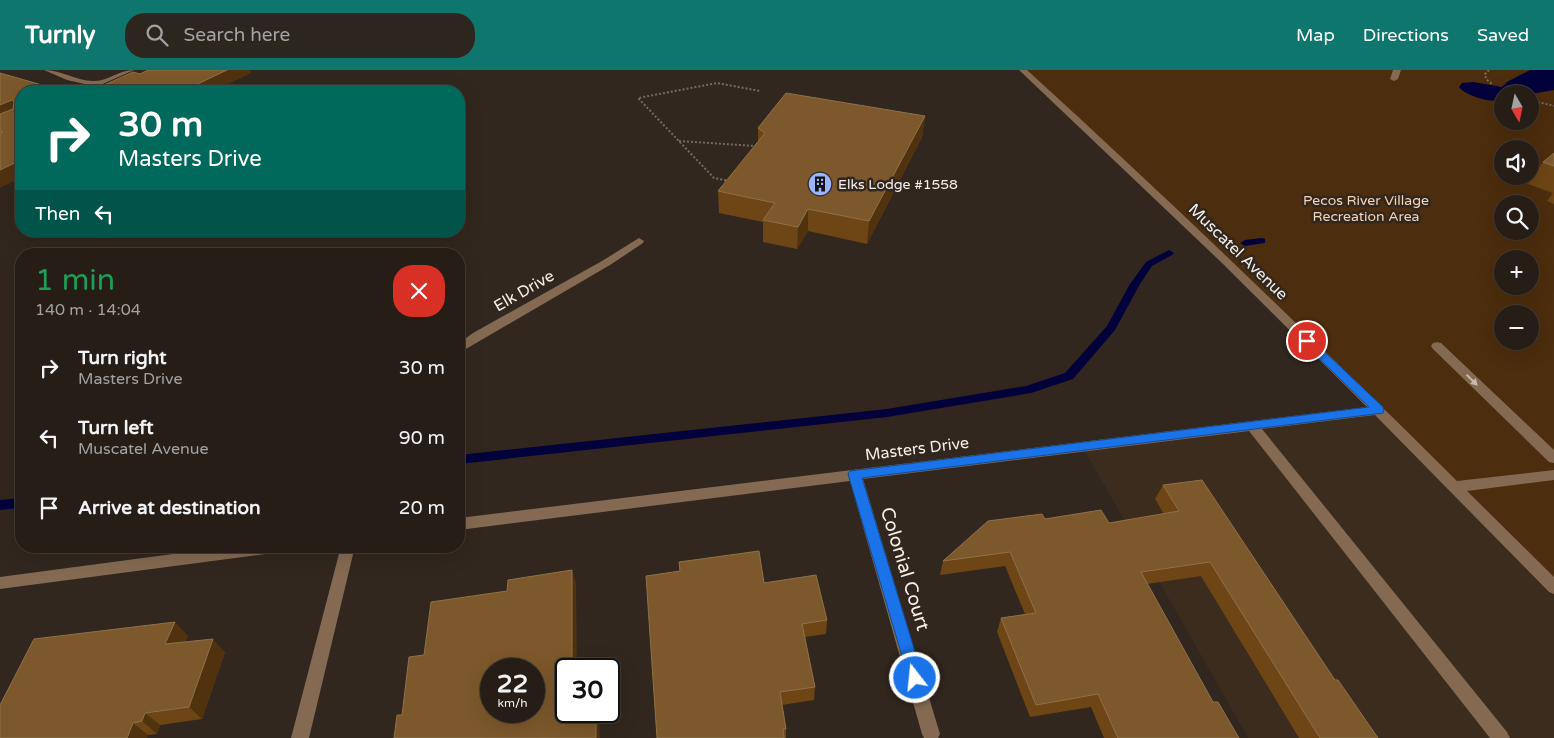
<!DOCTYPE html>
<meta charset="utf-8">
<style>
body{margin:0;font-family:"Varela Round",sans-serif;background:#2d261f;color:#f1f3f6;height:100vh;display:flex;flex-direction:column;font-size:19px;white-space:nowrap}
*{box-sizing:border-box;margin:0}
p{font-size:16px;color:#a3a2a1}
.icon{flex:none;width:28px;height:28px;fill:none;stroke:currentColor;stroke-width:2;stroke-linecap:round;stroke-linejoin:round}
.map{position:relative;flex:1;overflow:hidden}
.panel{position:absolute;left:15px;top:178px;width:450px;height:305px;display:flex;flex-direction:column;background:#251d16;border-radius:20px;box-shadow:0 5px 20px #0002,0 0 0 1px #423b35}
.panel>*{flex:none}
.hud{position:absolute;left:15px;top:15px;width:450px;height:152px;border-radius:20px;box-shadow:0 5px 20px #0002,0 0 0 1px #423b35;background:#00695c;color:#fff;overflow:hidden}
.needle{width:32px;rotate:171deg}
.controls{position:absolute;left:1494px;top:15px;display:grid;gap:10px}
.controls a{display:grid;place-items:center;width:45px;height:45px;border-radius:50%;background:#251d16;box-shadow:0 5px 20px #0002,0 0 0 1px #423b35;font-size:25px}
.speed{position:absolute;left:480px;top:588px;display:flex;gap:10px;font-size:25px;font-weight:700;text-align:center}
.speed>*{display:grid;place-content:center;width:65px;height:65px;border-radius:50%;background:#251d16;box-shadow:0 5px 20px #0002,0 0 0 1px #423b35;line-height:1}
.speed small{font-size:12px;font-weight:400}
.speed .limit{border:2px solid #111;border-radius:8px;background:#fff;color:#111}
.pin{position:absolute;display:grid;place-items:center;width:42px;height:42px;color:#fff;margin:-21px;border:2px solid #fff;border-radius:50%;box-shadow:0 1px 5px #0007}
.me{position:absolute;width:55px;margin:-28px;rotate:344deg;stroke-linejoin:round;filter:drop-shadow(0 0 4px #0008)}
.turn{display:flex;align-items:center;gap:18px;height:105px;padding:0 20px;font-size:22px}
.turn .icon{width:65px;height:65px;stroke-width:2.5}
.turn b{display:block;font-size:35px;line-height:42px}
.then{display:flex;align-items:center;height:48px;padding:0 20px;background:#0003;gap:10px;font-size:19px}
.round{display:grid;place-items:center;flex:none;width:52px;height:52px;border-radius:20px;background:#2d261f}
.overview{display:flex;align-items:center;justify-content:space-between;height:85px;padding:0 20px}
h1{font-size:30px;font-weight:600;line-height:38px;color:#1e9e55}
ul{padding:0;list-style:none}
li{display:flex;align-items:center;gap:15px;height:70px;padding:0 20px}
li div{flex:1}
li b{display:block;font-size:19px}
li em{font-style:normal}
header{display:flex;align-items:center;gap:30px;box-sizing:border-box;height:70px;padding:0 25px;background:#0f766e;color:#fff}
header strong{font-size:24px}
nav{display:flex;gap:28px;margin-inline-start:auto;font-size:18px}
.search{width:350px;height:45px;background:#2d261f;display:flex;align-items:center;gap:12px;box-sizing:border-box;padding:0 18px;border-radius:20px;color:#a3a2a1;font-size:19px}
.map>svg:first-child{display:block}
.built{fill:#3b2c1e}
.green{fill:#4c2d0d;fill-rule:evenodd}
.water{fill:#03013b}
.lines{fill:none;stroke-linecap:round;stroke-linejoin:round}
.stream{fill:#03013b;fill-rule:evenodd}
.path{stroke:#746b63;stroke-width:2;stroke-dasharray:2 2;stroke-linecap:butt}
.minor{fill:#846a52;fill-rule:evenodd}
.wall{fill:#6e4615}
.shaded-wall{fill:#50320f}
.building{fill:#7d582c;stroke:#907049;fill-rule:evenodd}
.oneway{fill:#c8baad}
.route{fill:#1a73e8;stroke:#114b97}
.labels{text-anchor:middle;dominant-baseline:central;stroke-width:5;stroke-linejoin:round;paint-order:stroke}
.far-poi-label{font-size:14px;fill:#f6efe9;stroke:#31271e;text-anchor:start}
.far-park-label{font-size:14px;fill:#f5d3b5;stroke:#31271e}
.street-label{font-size:16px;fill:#f6efe9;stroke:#31271e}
.near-street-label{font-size:19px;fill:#f6efe9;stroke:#31271e}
</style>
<header>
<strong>Turnly</strong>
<div class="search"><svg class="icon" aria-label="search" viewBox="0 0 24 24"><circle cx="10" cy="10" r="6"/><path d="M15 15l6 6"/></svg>Search here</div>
<nav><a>Map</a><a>Directions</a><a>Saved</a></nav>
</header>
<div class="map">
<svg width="1554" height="668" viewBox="0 0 1554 668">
<rect width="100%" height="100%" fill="#31271e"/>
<path class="built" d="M 1379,340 L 1554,517 L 1554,668 L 1248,668 L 1082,376 Z"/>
<path class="green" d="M 1023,0 L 1530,0 C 1511,13 1505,7 1498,31 L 1502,31 L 1502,51 L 1530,51 L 1530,24 L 1554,20 L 1554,517 L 1379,340 ZM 1502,79 L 1530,79 L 1530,106 L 1502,106 ZM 1502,134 L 1530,134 L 1530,161 L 1502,161 ZM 1502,189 L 1530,189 L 1530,216 L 1502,216 ZM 1502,244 L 1530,244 L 1530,271 L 1502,271 Z"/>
<path class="water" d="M 1530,0 L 1554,0 L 1554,20 L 1530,24 L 1502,24 L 1502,31 C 1490,32 1467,27 1459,17 L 1462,13 L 1473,12 L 1502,17 L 1507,12 Z"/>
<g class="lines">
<path class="stream" d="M 1262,168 L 1265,169 L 1265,173 L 1245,176 L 1240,173 L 1245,170 Z
M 1169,180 L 1174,183 L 1172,185 L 1152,196 L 1140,214 L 1115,260 L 1073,309 L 1031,323 L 887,347 L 459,394 L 459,385 L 887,339 L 1026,316 L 1065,303 L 1107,256 L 1130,214 L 1146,192 Z
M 21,428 L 21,438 L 0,440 L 0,430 Z"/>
<path class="path" d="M 1489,0 L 1485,4 L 1486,9 L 1492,14
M 1530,30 L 1554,36
M 679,71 L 755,76
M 730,111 L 714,108 L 638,28 L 717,13 L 760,21"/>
<path class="minor" d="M 44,0 C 62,0 78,12 95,11 C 108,11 119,0 134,0 L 87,21 L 77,21 L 89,15 L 67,10 Z
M 1019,0 L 1027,0 C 1174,134 1317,272 1457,411 L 1554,400 L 1554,410 L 1467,421 L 1554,507 L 1554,524 L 1549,522 L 1375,345 L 1262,359 L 1507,662 L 1510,668 L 1490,668 L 1249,361 L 863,409 L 940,664 L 938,668 L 924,668 L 922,664 L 850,411 L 459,460 L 459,448 L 1367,337 L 1222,193 Z
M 1393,0 L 1401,0 L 1398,9 L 1394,11 L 1390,9 Z
M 639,168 L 644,171 L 643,173 L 610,195 L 459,283 L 459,273 L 473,263 L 602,191 Z
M 1437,272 L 1441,273 L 1554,380 L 1554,393 L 1549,392 L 1433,279 L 1431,276 L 1433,273 Z
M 233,476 L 288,476 L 286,480 L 281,482 L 0,519 L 0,507 Z
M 341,476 L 355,476 L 309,668 L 291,668 Z"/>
</g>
<path class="wall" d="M 925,46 L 922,67 L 867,174 L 808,161 L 797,179 L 763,172 L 763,152 L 719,143 L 718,121 L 758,72 L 758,58 Z
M 1554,83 L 1554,134 L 1547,131 L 1553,123 L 1528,114 L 1543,92 Z
M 1163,415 L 1335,610 L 1378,668 L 1299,668 L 1201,506 L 1147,514 L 1213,632 L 1239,668 L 1104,668 L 1091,637 L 1030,647 L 997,562 L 1001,548 L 1025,544 L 1005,496 L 940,505 L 943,491 L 1045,449 L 1109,453 L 1164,444 L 1155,429 Z
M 764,513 L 827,550 L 826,564 L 805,567 L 815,617 L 814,630 L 782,635 L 786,659 L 786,668 L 657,668 Z
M 188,566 L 185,572 L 225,582 L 202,649 L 160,655 L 157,664 L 148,665 L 147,668 L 0,668 Z"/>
<path class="shaded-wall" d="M 227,0 L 250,0 L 251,3 L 215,21 L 183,21 Z
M 12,30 L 20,43 L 0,51 L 0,35 Z
M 925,46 L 922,67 L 867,174 L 869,151 Z
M 21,90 L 21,108 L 0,118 L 0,100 Z
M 808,139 L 808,161 L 797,179 L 798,157 Z
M 572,500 L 576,514 L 577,599 L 572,599 Z
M 175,552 L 188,566 L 179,588 L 165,574 Z
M 213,569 L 225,582 L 202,649 L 189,637 Z
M 596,641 L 599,641 L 600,668 L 596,668 Z
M 145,643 L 160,655 L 157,664 L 142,651 Z
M 133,653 L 148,665 L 147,668 L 127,668 Z"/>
<path class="building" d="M 148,0 L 227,0 L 183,21 L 91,21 L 133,2 L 140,4 Z
M 0,3 L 63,21 L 21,21 L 21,90 L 0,100 L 0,63 L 3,62 L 0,61 L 0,44 L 13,39 L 14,32 L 12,30 L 0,35 Z
M 786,23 L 925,46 L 869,151 L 808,139 L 798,157 L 763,150 L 775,133 L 718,121 L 765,63 L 758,58 Z
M 1554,83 L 1554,96 L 1543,92 Z
M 1202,410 L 1335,610 L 1338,610 L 1378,668 L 1320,668 L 1210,492 L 1141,502 L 1213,632 L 1218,632 L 1239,668 L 1118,668 L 1098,624 L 1036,635 L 1001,548 L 1036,543 L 1010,482 L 943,491 L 988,451 L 1042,444 L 1045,449 L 1101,440 L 1109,453 L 1179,441 L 1163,415 Z
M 759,481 L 764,513 L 816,505 L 827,550 L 802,554 L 815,617 L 780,622 L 786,659 L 783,659 L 784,668 L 657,668 L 646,506 L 680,501 L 679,492 Z
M 572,500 L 572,599 L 566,599 L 566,641 L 596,641 L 596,668 L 394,668 L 397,645 L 402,645 L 409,587 L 424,585 L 431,532 L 507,521 L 508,510 ZM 491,599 L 534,599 L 534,641 L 491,641 Z
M 175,552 L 165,574 L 213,569 L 189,637 L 145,643 L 142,651 L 133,653 L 127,668 L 0,668 L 0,635 L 34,569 Z"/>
<defs><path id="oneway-solid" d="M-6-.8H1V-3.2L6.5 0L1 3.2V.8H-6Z" transform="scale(1.25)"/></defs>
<use class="oneway" href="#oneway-solid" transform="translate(1472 310) rotate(44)"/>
<path class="route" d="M 1307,268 L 1311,269 L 1383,337 L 1384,340 L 1383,343 L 862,408 L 923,608 L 920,613 L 915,616 L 910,613 L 848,404 L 850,401 L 1369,337 L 1304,274 L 1302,271 Z"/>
<defs>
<g id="building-disc" transform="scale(1.25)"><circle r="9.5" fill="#99b5fd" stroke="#31271e"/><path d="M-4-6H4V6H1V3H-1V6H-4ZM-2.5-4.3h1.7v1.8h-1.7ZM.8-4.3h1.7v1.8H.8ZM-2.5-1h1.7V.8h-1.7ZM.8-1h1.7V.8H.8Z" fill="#111"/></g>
</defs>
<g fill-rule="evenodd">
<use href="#building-disc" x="820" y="114"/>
</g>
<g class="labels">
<g class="far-poi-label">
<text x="838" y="114">Elks Lodge #1558</text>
</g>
<g class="far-park-label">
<text x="1366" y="130">Pecos River Village<tspan x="1366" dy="16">Recreation Area</tspan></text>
</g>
<g class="street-label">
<text transform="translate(1238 182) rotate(44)">Muscatel Avenue</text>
<text transform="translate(524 221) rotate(-30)">Elk Drive</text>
<text transform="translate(917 379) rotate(-7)">Masters Drive</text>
</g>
<g class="near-street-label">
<text transform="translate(905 499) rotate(73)">Colonial Court</text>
</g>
</g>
</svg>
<div class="controls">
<a><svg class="needle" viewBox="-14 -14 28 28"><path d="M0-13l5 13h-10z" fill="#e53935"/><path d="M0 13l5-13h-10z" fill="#a3a2a1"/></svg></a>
<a><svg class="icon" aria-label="sound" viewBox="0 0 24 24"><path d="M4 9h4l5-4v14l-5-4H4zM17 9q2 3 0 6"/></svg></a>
<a><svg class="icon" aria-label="search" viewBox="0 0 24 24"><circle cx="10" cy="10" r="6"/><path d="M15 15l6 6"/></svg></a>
<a>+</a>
<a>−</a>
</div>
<div class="speed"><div>22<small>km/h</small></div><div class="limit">30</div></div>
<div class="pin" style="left:1307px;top:271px;background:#d93025"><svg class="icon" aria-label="arrive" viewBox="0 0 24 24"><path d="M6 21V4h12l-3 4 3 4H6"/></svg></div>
<svg class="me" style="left:915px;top:608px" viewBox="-20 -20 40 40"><circle r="17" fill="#1a73e8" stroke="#fff" stroke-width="3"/><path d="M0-11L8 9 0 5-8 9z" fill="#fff"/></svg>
<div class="hud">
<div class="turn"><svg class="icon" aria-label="right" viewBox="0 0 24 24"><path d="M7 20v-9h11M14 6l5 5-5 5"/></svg><div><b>30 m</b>Masters Drive</div></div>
<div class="then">Then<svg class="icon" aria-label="left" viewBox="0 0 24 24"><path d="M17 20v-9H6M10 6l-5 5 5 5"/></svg></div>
</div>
<section class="panel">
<div class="overview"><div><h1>1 min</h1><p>140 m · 14:04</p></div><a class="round" style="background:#d93025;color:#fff"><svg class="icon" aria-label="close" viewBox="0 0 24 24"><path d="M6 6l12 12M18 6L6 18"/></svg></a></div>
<ul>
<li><svg class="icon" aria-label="right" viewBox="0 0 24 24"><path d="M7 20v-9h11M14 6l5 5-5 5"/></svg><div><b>Turn right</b><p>Masters Drive</p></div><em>30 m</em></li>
<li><svg class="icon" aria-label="left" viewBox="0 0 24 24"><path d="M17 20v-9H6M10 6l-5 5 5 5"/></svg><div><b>Turn left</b><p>Muscatel Avenue</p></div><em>90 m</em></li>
<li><svg class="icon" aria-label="arrive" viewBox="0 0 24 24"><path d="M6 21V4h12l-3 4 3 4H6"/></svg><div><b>Arrive at destination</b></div><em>20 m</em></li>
</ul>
</section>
</div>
